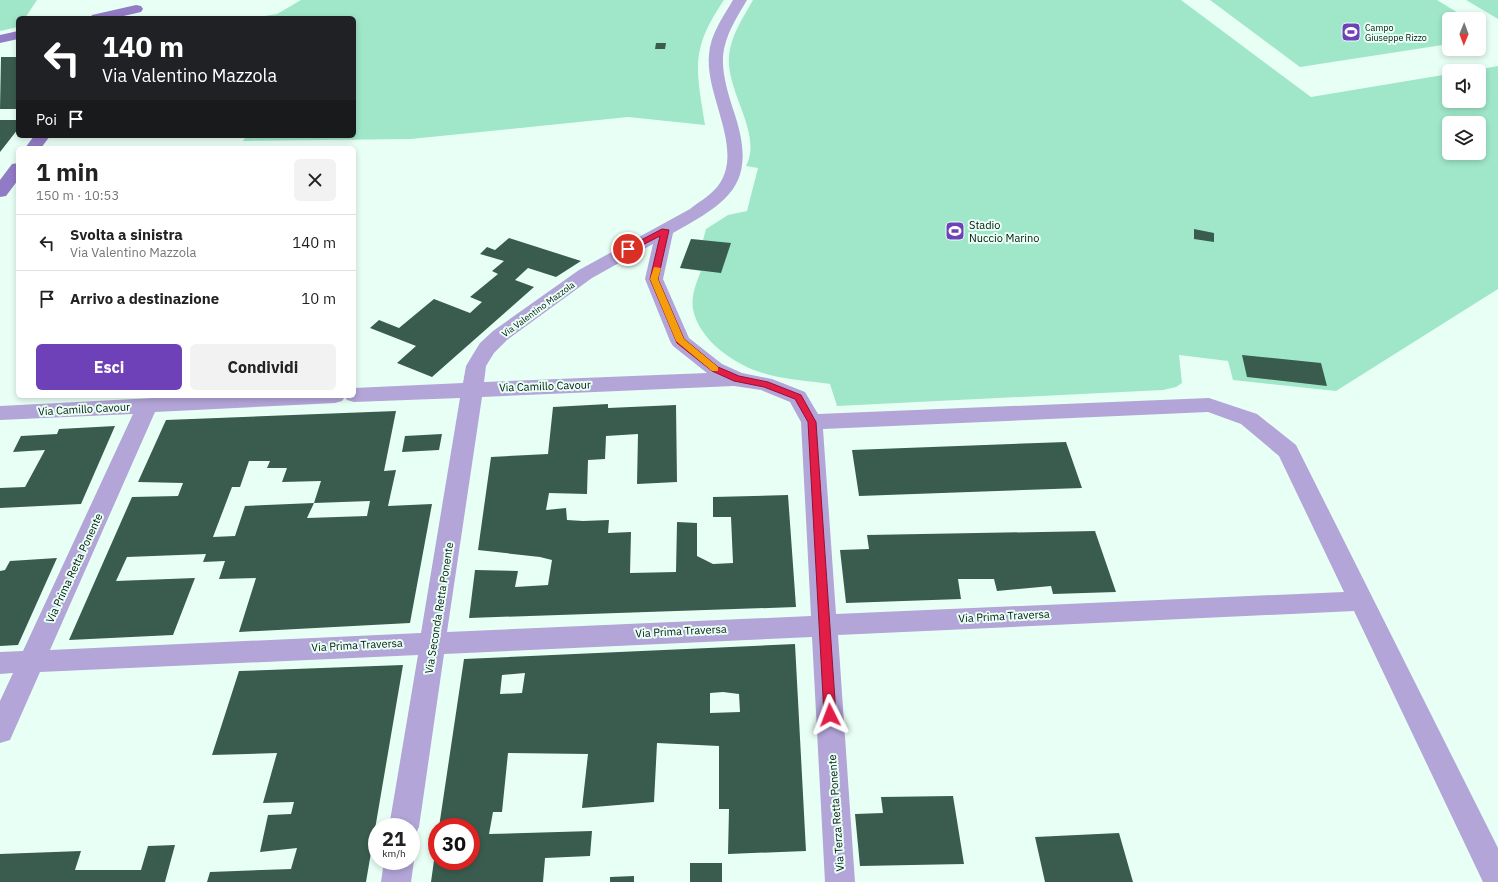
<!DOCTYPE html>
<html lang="it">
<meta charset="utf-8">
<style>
body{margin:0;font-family:"IBM Plex Sans",sans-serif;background:#f2f2f2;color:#222;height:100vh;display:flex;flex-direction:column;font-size:15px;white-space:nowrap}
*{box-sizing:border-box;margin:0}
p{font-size:13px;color:#767676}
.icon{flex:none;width:22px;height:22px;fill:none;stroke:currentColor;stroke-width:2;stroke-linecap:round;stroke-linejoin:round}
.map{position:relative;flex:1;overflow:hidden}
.drawer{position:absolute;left:16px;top:146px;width:340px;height:252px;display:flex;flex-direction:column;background:#fff;border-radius:6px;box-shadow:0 2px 6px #0003}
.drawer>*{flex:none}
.banner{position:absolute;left:16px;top:16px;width:340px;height:122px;border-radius:6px;box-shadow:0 2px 6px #0003;background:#202124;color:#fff;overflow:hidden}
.needle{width:26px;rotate:181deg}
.tools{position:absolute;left:1442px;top:12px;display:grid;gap:8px}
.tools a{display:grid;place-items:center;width:44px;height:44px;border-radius:6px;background:#fff;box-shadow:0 2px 6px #0003;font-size:20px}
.speed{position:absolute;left:368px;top:818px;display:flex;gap:8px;font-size:20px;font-weight:700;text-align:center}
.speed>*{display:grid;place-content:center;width:52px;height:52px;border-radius:50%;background:#fff;box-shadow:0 2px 6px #0003;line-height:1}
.speed small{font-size:10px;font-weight:400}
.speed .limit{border:6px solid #d22;background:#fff;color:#111}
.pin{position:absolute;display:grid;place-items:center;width:34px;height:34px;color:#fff;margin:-17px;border:2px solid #fff;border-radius:50%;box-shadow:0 1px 4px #0007}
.me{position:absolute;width:44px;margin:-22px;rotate:357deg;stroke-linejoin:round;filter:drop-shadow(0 0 3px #0008)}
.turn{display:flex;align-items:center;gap:14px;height:84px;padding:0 20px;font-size:18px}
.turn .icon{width:52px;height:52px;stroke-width:2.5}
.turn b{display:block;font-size:28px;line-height:34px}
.then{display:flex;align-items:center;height:38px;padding:0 20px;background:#0003;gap:8px;font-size:15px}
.round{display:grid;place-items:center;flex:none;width:42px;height:42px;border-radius:6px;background:#f2f2f2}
.overview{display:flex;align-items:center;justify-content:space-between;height:68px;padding:0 20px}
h1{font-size:24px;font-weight:800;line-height:30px}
.action{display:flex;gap:8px;margin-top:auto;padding:8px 20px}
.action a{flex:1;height:46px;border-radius:6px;background:#6f41b9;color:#fff;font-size:16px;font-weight:800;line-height:46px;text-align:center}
.action a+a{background:#f2f2f2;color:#222}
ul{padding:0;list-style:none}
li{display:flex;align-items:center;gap:12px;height:56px;padding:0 20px;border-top:1px solid #e0e0e0}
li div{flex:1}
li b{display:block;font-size:15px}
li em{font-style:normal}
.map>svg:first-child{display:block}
.green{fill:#a0e7ca;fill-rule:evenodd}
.building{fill:#3a5c4e;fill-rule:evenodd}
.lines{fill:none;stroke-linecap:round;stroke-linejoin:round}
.street{fill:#b3a5d8;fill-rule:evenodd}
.secondary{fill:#927bc6;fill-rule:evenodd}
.route{fill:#e11d48;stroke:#92132f}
.slow{fill:#f59e0b}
.labels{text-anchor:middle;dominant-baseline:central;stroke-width:4;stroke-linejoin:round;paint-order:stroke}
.far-poi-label{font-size:9px;fill:#07150f;stroke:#e8fff5;text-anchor:start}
.far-street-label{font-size:9px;fill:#07150f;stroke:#e8fff5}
.poi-label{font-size:11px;fill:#07150f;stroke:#e8fff5;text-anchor:start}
.street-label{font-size:11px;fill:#07150f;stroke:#e8fff5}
</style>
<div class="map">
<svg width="1498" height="882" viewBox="0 0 1498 882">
<rect width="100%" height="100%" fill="#e8fff5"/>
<path class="green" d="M 0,0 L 37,0 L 25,18 L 18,18 L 18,27 L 0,31 Z
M 301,0 L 724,0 C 690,50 696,68 705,125 L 628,117 L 411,139 L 243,141 L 246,136 L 354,136 L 354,18 L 252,18 L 277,14 Z
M 753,0 L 1181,0 L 1311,97 L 1449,74 L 1449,101 L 1479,101 L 1479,71 L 1470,71 L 1498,66 L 1498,289 L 1336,391 L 1233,380 L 1228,361 L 1179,355 L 1182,383 L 1176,387 L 1163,390 L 837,406 L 830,384 C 811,381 789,380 770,375 C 739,368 699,342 693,309 C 691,296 696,283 701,271 L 680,268 L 691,239 L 703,240 L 706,229 L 728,215 L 747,211 L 758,168 L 746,166 C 763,134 726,92 729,56 C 731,35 743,18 753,0 ZM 1449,123 L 1479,123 L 1479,153 L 1449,153 Z
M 1210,0 L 1437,0 L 1468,19 L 1449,19 L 1449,44 L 1300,67 Z
M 1466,0 L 1498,0 L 1498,19 Z"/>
<path class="building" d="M 656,43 L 666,43 L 665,49 L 655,49 Z
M 1,57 L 18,57 L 18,109 L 0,109 Z
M 0,120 L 18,120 L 18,129 L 0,152 Z
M 1194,229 L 1214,233 L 1214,242 L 1194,239 Z
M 509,238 L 581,261 L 556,277 L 528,268 L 515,280 L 534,287 L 432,377 L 397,363 L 416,346 L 370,328 L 379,320 L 399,328 L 434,299 L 470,313 L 482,302 L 470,297 L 498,274 L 492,271 L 504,261 L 480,254 L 487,247 L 495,250 Z
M 691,239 L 731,243 L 721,273 L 680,268 Z
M 1242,355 L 1321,363 L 1327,386 L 1247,377 Z
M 608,404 L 608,408 L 676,405 L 677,482 L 637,484 L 638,434 L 606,436 L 605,459 L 588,460 L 587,494 L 549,493 L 546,510 L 566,508 L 567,520 L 583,521 L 609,520 L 608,533 L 631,532 L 630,573 L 676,572 L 677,522 L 697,523 L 697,556 L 713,564 L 733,563 L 731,517 L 713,517 L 713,497 L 788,495 L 796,607 L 469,618 L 475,570 L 518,571 L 515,587 L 548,585 L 552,560 L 540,557 L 478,550 L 491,457 L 548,454 L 553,407 Z
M 396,411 L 384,471 L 396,470 L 388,506 L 432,504 L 410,623 L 239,632 L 256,578 L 219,579 L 225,561 L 203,562 L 206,554 L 127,557 L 116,581 L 195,578 L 173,635 L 69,640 L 132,497 L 178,496 L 183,483 L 138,482 L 166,420 ZM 249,461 L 270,461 L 267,468 L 287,468 L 282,482 L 321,481 L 314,503 L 370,501 L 367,516 L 307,518 L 314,503 L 245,506 L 235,536 L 213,537 L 232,487 L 240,487 Z
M 115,426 L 81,504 L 0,508 L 0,488 L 25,487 L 45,450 L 13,452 L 21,436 L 57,434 L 59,429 Z
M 442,434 L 439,450 L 402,452 L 405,436 Z
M 1066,442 L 1082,488 L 859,496 L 852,450 Z
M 1095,531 L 1116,592 L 1053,594 L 1051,586 L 997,591 L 994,579 L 958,579 L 961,599 L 846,603 L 840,550 L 869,549 L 867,535 Z
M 57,558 L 18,645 L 0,646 L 0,571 L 5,570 L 10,561 Z
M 795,644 L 806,851 L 728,854 L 729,809 L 719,809 L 719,746 L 657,743 L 654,802 L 582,808 L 588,754 L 508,753 L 502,812 L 493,812 L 489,834 L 592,831 L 590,856 L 545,858 L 543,882 L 431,882 L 436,846 L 437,861 L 471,861 L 471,827 L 439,827 L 464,659 ZM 525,673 L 522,693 L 500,694 L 502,675 ZM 723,692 L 739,694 L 740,712 L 710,713 L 710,693 Z
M 403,665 L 366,882 L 207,882 L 210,872 L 291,869 L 297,848 L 260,852 L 268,815 L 291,814 L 294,802 L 263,803 L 277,753 L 212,755 L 239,671 Z
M 953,796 L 964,864 L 860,866 L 855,814 L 883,813 L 881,797 Z
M 1119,833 L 1133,882 L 1045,882 L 1035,837 Z
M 175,845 L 165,882 L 0,882 L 0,854 L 81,851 L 75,870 L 141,870 L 148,846 Z
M 690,863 L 722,863 L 722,882 L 690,882 Z
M 634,876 L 634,882 L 610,882 L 610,877 Z"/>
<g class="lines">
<path class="street" d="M 733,0 L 747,0 C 737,17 725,35 723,56 C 722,76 729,96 735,115 C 757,184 730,201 673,233 L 663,279 L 689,338 L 722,364 L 742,373 L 772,379 L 805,392 L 818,414 L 1209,398 L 1257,414 L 1296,445 L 1299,451 L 1498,848 L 1498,882 L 1483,882 L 1354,611 L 838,635 L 855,882 L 825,882 L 812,637 L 444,654 L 419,827 L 414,837 L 411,838 L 411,827 L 389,827 L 418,655 L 40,672 L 10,740 L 0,743 L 0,701 L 13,673 L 0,674 L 0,652 L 23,651 L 133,414 L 0,420 L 0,406 L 192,396 L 354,396 L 354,388 L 463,383 L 466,366 L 472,356 L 480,343 L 493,331 L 579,270 L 690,209 C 700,201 713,194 720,183 C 743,147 705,95 709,55 C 710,35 723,17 733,0 ZM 653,244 L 645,279 L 670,341 L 673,346 L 707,373 L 484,382 L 486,366 L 494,353 L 507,340 L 592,278 ZM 734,386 L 761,390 L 790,402 L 801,422 L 811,616 L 447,632 L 482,397 ZM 345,397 L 347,400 L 354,402 L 460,398 L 421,633 L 50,650 L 155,412 L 335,403 L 342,401 ZM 1208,412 L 1241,424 L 1279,456 L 1344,592 L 836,614 L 823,429 Z
M 411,854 L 414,861 L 411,882 L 381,882 L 384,861 L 411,861 Z"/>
<path class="secondary" d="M 136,5 L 141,6 L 143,9 L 141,12 L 115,18 L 90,18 L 92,15 Z
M 18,31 L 18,39 L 0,43 L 0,35 Z
M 34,136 L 50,136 L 41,148 L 25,148 Z
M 18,163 L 18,180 L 6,196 L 0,197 L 0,180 L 12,164 Z"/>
</g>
<path class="route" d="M 662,229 L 669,230 L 658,279 L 684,339 L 718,367 L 739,376 L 768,382 L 801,395 L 816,422 L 836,715 L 834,719 L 830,720 L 826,719 L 824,715 L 808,422 L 795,399 L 764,387 L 734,381 L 712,371 L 677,343 L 650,279 L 660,236 L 631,251 L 624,249 Z"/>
<path class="slow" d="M 654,267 L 661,268 L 658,279 L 684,339 L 718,367 L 718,371 L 712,371 L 676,341 L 650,279 Z"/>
<defs>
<g id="stadium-square" transform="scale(1)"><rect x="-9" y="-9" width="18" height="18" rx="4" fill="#6f41b9" stroke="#e8fff5"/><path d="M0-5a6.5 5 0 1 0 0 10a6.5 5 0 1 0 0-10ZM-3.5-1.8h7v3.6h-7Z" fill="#fff"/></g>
</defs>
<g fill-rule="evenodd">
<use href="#stadium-square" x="1351" y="32"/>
<use href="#stadium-square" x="955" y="231"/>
</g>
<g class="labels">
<g class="far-poi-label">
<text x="1365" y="27">Campo<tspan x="1365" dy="10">Giuseppe Rizzo</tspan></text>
</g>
<g class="far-street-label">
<text transform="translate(538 309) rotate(-36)">Via Valentino Mazzola</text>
</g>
<g class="poi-label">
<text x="969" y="225">Stadio<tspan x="969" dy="13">Nuccio Marino</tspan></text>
</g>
<g class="street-label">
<text transform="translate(545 386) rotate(-2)">Via Camillo Cavour</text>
<text transform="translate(84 409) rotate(-3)">Via Camillo Cavour</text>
<text transform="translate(74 568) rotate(-65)">Via Prima Retta Ponente</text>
<text transform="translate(439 608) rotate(-81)">Via Seconda Retta Ponente</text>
<text transform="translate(1004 616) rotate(-3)">Via Prima Traversa</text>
<text transform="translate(681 631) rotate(-3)">Via Prima Traversa</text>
<text transform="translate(357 645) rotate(-3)">Via Prima Traversa</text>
<text transform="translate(836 813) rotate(-94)">Via Terza Retta Ponente</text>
</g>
</g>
</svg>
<div class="tools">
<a><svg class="needle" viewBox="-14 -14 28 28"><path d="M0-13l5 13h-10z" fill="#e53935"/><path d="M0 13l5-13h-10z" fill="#767676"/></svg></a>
<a><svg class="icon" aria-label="sound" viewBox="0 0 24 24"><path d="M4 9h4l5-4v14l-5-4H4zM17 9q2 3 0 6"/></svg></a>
<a><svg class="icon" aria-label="layers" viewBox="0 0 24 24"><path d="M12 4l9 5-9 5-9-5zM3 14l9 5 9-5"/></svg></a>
</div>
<div class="speed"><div>21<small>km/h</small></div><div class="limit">30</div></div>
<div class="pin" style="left:628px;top:249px;background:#d93025"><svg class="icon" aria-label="arrive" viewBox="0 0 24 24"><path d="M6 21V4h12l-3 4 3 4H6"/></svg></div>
<svg class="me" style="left:830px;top:715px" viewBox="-20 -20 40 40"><path d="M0-17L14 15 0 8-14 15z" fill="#e11d48" stroke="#fff" stroke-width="4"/></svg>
<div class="banner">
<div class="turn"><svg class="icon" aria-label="left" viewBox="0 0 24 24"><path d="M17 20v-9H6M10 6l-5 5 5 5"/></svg><div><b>140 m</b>Via Valentino Mazzola</div></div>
<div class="then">Poi<svg class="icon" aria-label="arrive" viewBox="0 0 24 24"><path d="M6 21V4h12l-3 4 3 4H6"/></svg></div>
</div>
<section class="drawer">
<div class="overview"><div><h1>1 min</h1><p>150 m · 10:53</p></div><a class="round"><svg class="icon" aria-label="close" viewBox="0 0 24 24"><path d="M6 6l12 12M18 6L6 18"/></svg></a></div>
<ul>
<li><svg class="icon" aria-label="left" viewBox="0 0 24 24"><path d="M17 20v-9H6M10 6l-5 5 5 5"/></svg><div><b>Svolta a sinistra</b><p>Via Valentino Mazzola</p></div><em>140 m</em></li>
<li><svg class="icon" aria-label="arrive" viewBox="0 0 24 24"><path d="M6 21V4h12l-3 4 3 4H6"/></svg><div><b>Arrivo a destinazione</b></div><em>10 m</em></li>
</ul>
<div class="action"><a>Esci</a><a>Condividi</a></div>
</section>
</div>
